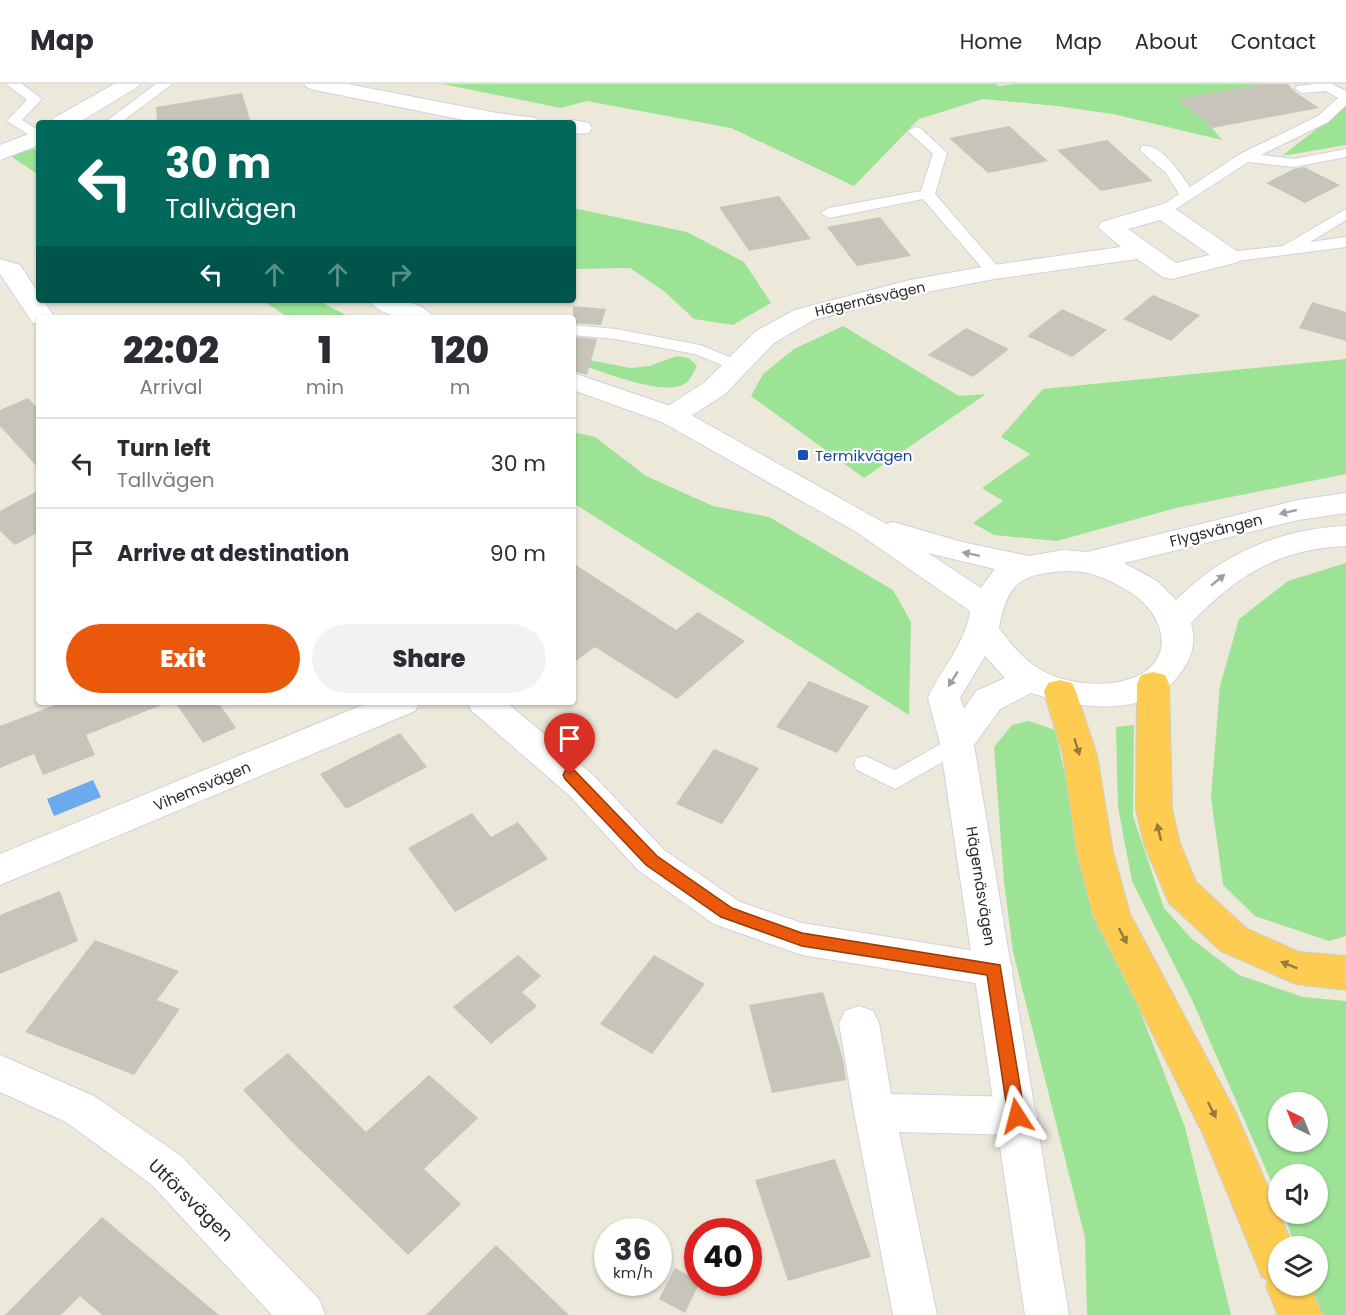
<!DOCTYPE html>
<meta charset="utf-8">
<style>
body{margin:0;font-family:Poppins,sans-serif;background:#f2f2f3;color:#2b2b33;height:100vh;display:flex;flex-direction:column;font-size:22px;white-space:nowrap}
*{box-sizing:border-box;margin:0}
p{font-size:20px;color:#7c7c81}
.icon{flex:none;width:33px;height:33px;fill:none;stroke:currentColor;stroke-width:2;stroke-linecap:round;stroke-linejoin:round}
.map{position:relative;flex:1;overflow:hidden}
.drawer{position:absolute;left:36px;top:231px;width:540px;height:390px;display:flex;flex-direction:column;background:#fff;border-radius:6px;box-shadow:0 2px 4px #0004}
.drawer>*{flex:none}
.banner{position:absolute;left:36px;top:36px;width:540px;height:183px;border-radius:6px;box-shadow:0 2px 4px #0004;background:#00695c;color:#fff;overflow:hidden}
.needle{width:39px;rotate:317deg}
.buttons{position:absolute;left:1268px;top:1008px;display:grid;gap:12px}
.buttons a{display:grid;place-items:center;width:60px;height:60px;border-radius:50%;background:#fff;box-shadow:0 2px 4px #0004;font-size:30px}
.speed{position:absolute;left:594px;top:1134px;display:flex;gap:12px;font-size:30px;font-weight:700;text-align:center}
.speed>*{display:grid;place-content:center;width:78px;height:78px;border-radius:50%;background:#fff;box-shadow:0 2px 4px #0004;line-height:1}
.speed small{font-size:15px;font-weight:400}
.speed .limit{border:9px solid #d22;background:#fff;color:#111}
.pin{position:absolute;display:grid;place-items:center;width:51px;height:51px;color:#fff;margin:-62px -26px;border-radius:50% 50% 50% 0;rotate:-45deg;box-shadow:0 0 6px #0007}
.pin .icon{rotate:45deg}
.me{position:absolute;width:66px;margin:-33px;rotate:351deg;stroke-linejoin:round;filter:drop-shadow(0 0 4px #0008)}
.turn{display:flex;align-items:center;gap:21px;height:126px;padding:0 30px;font-size:27px}
.turn .icon{width:78px;height:78px;stroke-width:2.5}
.turn b{display:block;font-size:42px;line-height:51px}
.lanes{display:flex;align-items:center;height:57px;padding:0 30px;background:#0003;justify-content:center;gap:30px;direction:ltr}
.lanes .off{opacity:.35}
.eta{display:flex;justify-content:space-evenly;align-items:center;height:102px;text-align:center}
.eta b{font-size:36px;font-weight:800;line-height:42px}
.primary-button{display:flex;gap:12px;margin-top:auto;padding:12px 30px}
.primary-button a{flex:1;height:69px;border-radius:36px;background:#ea580c;color:#fff;font-size:24px;font-weight:800;line-height:69px;text-align:center}
.primary-button a+a{background:#f2f2f3;color:#2b2b33}
ul{padding:0;list-style:none}
li{display:flex;align-items:center;gap:18px;height:90px;padding:0 30px;border-top:2px solid #e1e1e2}
li div{flex:1}
li b{display:block;font-size:22px}
li em{font-style:normal}
header{display:flex;align-items:center;gap:36px;box-sizing:border-box;height:84px;padding:0 30px;background:#fff;border-bottom:2px solid #e1e1e2}
header strong{font-size:28px}
nav{display:flex;gap:33px;margin-inline-start:auto;font-size:21px}
.map>svg:first-child{display:block}
.green{fill:#9ce396;fill-rule:evenodd}
.water{fill:#6ca9ef}
.building{fill:#c7c5ba}
.lines{fill:none;stroke-linecap:round;stroke-linejoin:round}
.service-casing{stroke:#d1d0e2;stroke-width:2}
.minor-casing{stroke:#d1d0e2;stroke-width:2}
.tertiary-casing{stroke:#d1d0e2;stroke-width:2}
.motorway-casing{stroke:#ccc;stroke-width:2}
.service{fill:#fff;fill-rule:evenodd}
.minor{fill:#fff;fill-rule:evenodd}
.tertiary{fill:#fff;fill-rule:evenodd}
.motorway{fill:#ffcc52;fill-rule:evenodd}
.oneway{fill:#9f9f9f}
.oneway2{fill:#947a3e}
.route{fill:#ea580c;stroke:#983908;stroke-width:1.5}
.transit-dot{fill:#1a4fb4;stroke:#fff;stroke-width:2}
.labels{text-anchor:middle;dominant-baseline:central;stroke-width:4.5;stroke-linejoin:round;paint-order:stroke}
.far-street-label{font-size:14px;fill:#292929;stroke:#fff}
.transit-label{font-size:15px;fill:#164399;stroke:#fff;text-anchor:start}
.street-label{font-size:15px;fill:#292929;stroke:#fff}
.near-street-label{font-size:18px;fill:#292929;stroke:#fff}
</style>
<header>
<strong>Map</strong>
<nav><a>Home</a><a>Map</a><a>About</a><a>Contact</a></nav>
</header>
<div class="map">
<svg width="1346" height="1231" viewBox="0 0 1346 1231">
<rect width="100%" height="100%" fill="#ece9db"/>
<path class="green" d="M 442,0 L 996,0 L 999,2 L 1015,0 L 1261,0 L 1179,15 L 1212,44 L 1222,56 L 1113,30 L 1057,22 L 983,15 L 919,35 L 854,102 L 731,44 L 587,17 L 561,24 Z
M 1346,22 L 1346,61 L 1282,72 Z
M 34,65 L 39,68 L 39,91 L 9,71 Z
M 573,124 L 687,148 L 744,178 L 771,219 L 733,241 L 694,235 L 665,208 L 630,184 L 573,185 Z
M 262,216 L 317,216 L 352,234 L 289,234 Z
M 843,242 L 959,312 L 986,310 L 864,394 L 751,312 L 763,290 L 794,265 Z
M 677,272 L 689,274 L 697,282 C 694,287 691,295 687,298 C 669,316 596,285 573,278 L 573,273 L 631,284 L 650,282 Z
M 1346,275 L 1346,390 L 1176,424 L 1057,457 L 994,451 L 973,439 L 1003,417 L 982,404 L 1030,370 L 1001,353 L 1043,305 Z
M 573,348 L 595,353 L 646,392 L 713,422 L 769,433 L 893,506 L 911,538 L 909,631 L 573,419 Z
M 1346,479 L 1346,852 L 1329,857 L 1255,832 L 1223,801 L 1211,713 L 1220,602 L 1239,535 L 1288,497 Z
M 1029,637 L 1055,646 L 1087,790 L 1185,1043 L 1231,1231 L 1087,1231 L 1085,1154 L 1013,868 L 1004,798 L 994,663 L 1012,641 Z
M 1134,641 L 1133,732 L 1164,824 L 1192,855 L 1239,891 L 1303,913 L 1346,917 L 1346,1231 L 1318,1231 L 1308,1202 L 1317,1202 L 1317,1162 L 1295,1162 L 1284,1130 L 1317,1130 L 1317,1090 L 1278,1090 L 1278,1113 L 1192,916 L 1132,797 L 1118,723 L 1116,643 ZM 1278,1018 L 1317,1018 L 1317,1058 L 1278,1058 Z"/>
<path class="water" d="M 93,696 L 101,713 L 54,732 L 47,715 Z"/>
<path class="building" d="M 1261,0 L 1288,0 L 1294,7 L 1319,24 L 1212,44 L 1178,15 Z
M 242,9 L 251,39 L 157,39 L 156,23 Z
M 1009,42 L 1048,77 L 988,89 L 949,54 Z
M 1107,56 L 1153,97 L 1101,107 L 1057,66 Z
M 1304,83 L 1340,101 L 1305,119 L 1266,99 L 1294,85 Z
M 779,112 L 811,155 L 749,167 L 719,123 Z
M 880,133 L 911,172 L 857,182 L 827,143 Z
M 1153,211 L 1200,231 L 1171,257 L 1123,235 Z
M 1312,218 L 1346,228 L 1346,257 L 1299,244 Z
M 573,222 L 606,225 L 601,241 L 573,239 Z
M 1062,225 L 1107,246 L 1072,273 L 1027,252 Z
M 966,244 L 1009,265 L 973,293 L 928,271 Z
M 573,253 L 597,255 L 587,291 L 573,287 Z
M 28,314 L 39,326 L 39,385 L 0,342 L 0,326 Z
M 39,406 L 39,448 L 15,461 L 0,447 L 0,427 Z
M 573,479 L 676,546 L 698,528 L 745,557 L 677,615 L 595,563 L 573,579 Z
M 809,597 L 869,622 L 837,669 L 776,643 Z
M 63,618 L 164,618 L 164,620 L 86,651 L 95,671 L 43,691 L 34,670 L 0,684 L 0,642 Z
M 175,618 L 218,618 L 236,644 L 203,659 Z
M 400,649 L 427,683 L 346,725 L 320,690 Z
M 714,665 L 759,684 L 722,740 L 676,720 Z
M 472,729 L 491,753 L 518,738 L 548,775 L 455,828 L 408,764 Z
M 60,807 L 78,857 L 0,890 L 0,831 Z
M 95,856 L 179,887 L 157,916 L 180,925 L 134,991 L 25,948 Z
M 518,871 L 541,892 L 522,908 L 537,922 L 491,960 L 453,923 Z
M 654,871 L 705,900 L 652,970 L 600,940 Z
M 823,908 L 843,975 L 846,996 L 772,1009 L 749,921 Z
M 288,969 L 366,1048 L 429,991 L 478,1034 L 424,1085 L 461,1120 L 408,1171 L 291,1057 L 243,1006 Z
M 835,1075 L 871,1173 L 788,1197 L 755,1096 Z
M 102,1133 L 219,1231 L 102,1231 L 80,1212 L 61,1231 L 5,1231 Z
M 496,1161 L 569,1231 L 426,1231 Z
M 675,1184 L 700,1198 L 685,1229 L 659,1215 Z"/>
<g class="lines">
<g class="service-casing">
<path id="service" d="M 6,0 L 22,0 L 42,15 L 22,36 L 39,47 L 39,57 L 7,37 L 27,16 Z
M 156,0 L 172,0 L 120,39 L 104,39 Z
M 1314,0 L 1332,0 L 1346,7 L 1346,21 L 1328,38 L 1261,71 L 1294,75 L 1346,65 L 1346,73 L 1294,83 L 1248,78 L 1168,130 L 1158,130 L 1156,127 L 1158,124 L 1179,110 L 1166,89 L 1142,68 L 1140,65 L 1142,62 C 1160,58 1181,90 1190,103 L 1240,70 L 1318,32 L 1338,14 L 1326,7 L 1302,9 L 1295,5 L 1297,2 Z
M 915,43 L 920,44 L 947,69 L 935,110 L 1000,185 L 1002,188 L 1000,191 L 988,191 L 923,115 L 829,134 L 821,129 L 829,124 L 921,107 L 933,70 L 908,47 Z
M 1346,125 L 1346,136 L 1310,158 L 1346,153 L 1346,163 L 1229,178 L 1221,173 L 1229,168 L 1283,162 Z
M 573,241 L 616,245 L 700,261 L 742,278 L 744,282 L 736,287 L 695,270 L 616,255 L 573,251 Z
M 957,651 L 965,653 L 968,659 L 965,665 L 895,705 L 857,686 L 854,680 L 857,674 L 865,672 L 895,686 Z"/>
</g>
<g class="minor-casing">
<path id="minor" d="M 114,0 L 140,0 L 136,4 L 78,39 L 51,39 L 54,34 Z
M 304,0 L 347,0 L 497,29 L 536,34 L 539,39 L 479,39 L 315,6 L 308,4 Z
M 573,36 L 589,39 L 592,44 L 589,49 L 573,50 L 573,39 L 565,39 Z
M 39,46 L 39,61 L 0,76 L 0,61 Z
M 1163,120 L 1171,122 L 1238,168 L 1241,173 L 1238,178 L 1172,195 L 1163,193 L 1137,175 L 994,195 L 911,211 L 813,236 L 774,259 L 725,310 L 682,338 L 672,341 L 662,338 L 658,332 L 662,326 L 705,298 L 756,247 L 795,226 L 910,196 L 994,181 L 1121,163 L 1098,143 L 1102,138 ZM 1160,136 L 1210,171 L 1176,179 L 1128,145 Z
M 0,175 L 20,181 L 39,210 L 39,216 L 43,216 L 55,234 L 39,234 L 39,241 L 33,239 L 0,190 Z
M 370,618 L 420,618 L 415,627 L 0,801 L 0,770 Z
M 467,618 L 506,618 L 594,692 L 664,766 L 740,818 L 802,839 L 994,870 L 1008,874 L 1013,886 L 1008,898 L 994,902 L 802,871 L 714,840 L 638,786 L 570,712 L 472,627 Z
M 859,922 L 873,927 L 879,939 L 891,1010 L 1017,1013 L 1032,1019 L 1038,1032 L 1032,1045 L 1017,1051 L 899,1048 L 937,1231 L 893,1231 L 854,1028 L 839,939 L 845,927 Z
M 0,971 L 94,1012 L 181,1072 L 319,1215 L 325,1231 L 272,1231 L 151,1100 L 66,1038 L 0,1008 Z"/>
</g>
<g class="tertiary-casing">
<path id="tertiary" d="M 369,216 C 391,216 420,214 434,234 C 413,234 383,236 369,216 Z
M 573,289 L 682,326 L 886,440 L 893,438 L 962,458 L 1029,472 L 1063,466 L 1087,468 L 1298,416 L 1346,409 L 1346,429 L 1298,436 L 1124,479 L 1157,497 L 1176,516 C 1223,469 1280,445 1346,442 L 1346,462 C 1278,465 1237,491 1191,539 C 1196,558 1193,571 1182,587 C 1148,636 1081,625 1031,609 L 1000,625 L 974,661 L 1069,1231 L 1025,1231 L 940,659 L 928,614 C 942,583 965,561 970,527 L 855,447 L 662,338 L 573,306 ZM 928,469 L 995,485 L 981,504 ZM 1069,487 C 1093,487 1113,497 1133,510 C 1169,535 1176,582 1126,596 C 1101,604 1063,599 1041,586 C 1023,576 1011,560 999,544 C 1007,497 1023,489 1069,487 ZM 985,572 L 1005,594 L 976,607 L 964,625 L 960,614 Z"/>
</g>
<g class="motorway-casing">
<path id="motorway" d="M 1153,588 L 1165,591 L 1169,600 L 1172,725 L 1180,760 L 1196,798 L 1247,845 L 1299,868 L 1346,872 L 1346,906 L 1296,900 L 1221,867 L 1169,819 L 1144,760 L 1136,725 L 1137,600 L 1141,591 Z
M 1060,596 L 1072,599 L 1076,608 L 1097,671 L 1113,768 L 1130,830 L 1236,1029 L 1293,1162 L 1278,1162 L 1278,1202 L 1310,1202 L 1322,1231 L 1278,1231 L 1266,1202 L 1268,1196 L 1262,1193 L 1204,1052 L 1093,831 L 1077,768 L 1063,671 L 1044,608 L 1048,599 Z"/>
</g>
<use href="#service" class="service"/>
<use href="#minor" class="minor"/>
<use href="#tertiary" class="tertiary"/>
<use href="#motorway" class="motorway"/>
</g>
<defs><path id="oneway-solid" d="M-6-.8H1V-3.2L6.5 0L1 3.2V.8H-6Z" transform="scale(1.5)"/></defs>
<g class="oneway">
<use href="#oneway-solid" transform="translate(1288 428) rotate(167)"/>
<use href="#oneway-solid" transform="translate(971 470) rotate(-168)"/>
<use href="#oneway-solid" transform="translate(1218 496) rotate(-39)"/>
<use href="#oneway-solid" transform="translate(953 595) rotate(122)"/>
</g>
<g class="oneway2">
<use href="#oneway-solid" transform="translate(1077 663) rotate(73)"/>
<use href="#oneway-solid" transform="translate(1159 748) rotate(-103)"/>
<use href="#oneway-solid" transform="translate(1123 852) rotate(63)"/>
<use href="#oneway-solid" transform="translate(1289 881) rotate(-158)"/>
<use href="#oneway-solid" transform="translate(1212 1026) rotate(63)"/>
</g>
<path class="route" d="M 570,686 L 575,687 L 657,772 L 732,824 L 802,849 L 1000,881 L 1025,1032 L 1023,1037 L 1017,1040 L 1011,1037 L 1008,1032 L 987,891 L 802,862 L 721,833 L 646,781 L 565,695 L 563,691 L 565,687 Z"/>
<rect class="transit-dot" x="797" y="365" width="12" height="12" rx="3"/>
<g class="labels">
<g class="far-street-label">
<text transform="translate(870 215) rotate(-13)">Hägernäsvägen</text>
</g>
<g class="transit-label">
<text x="815" y="371">Termikvägen</text>
</g>
<g class="street-label">
<text transform="translate(1216 446) rotate(-14)">Flygsvängen</text>
<text transform="translate(202 702) rotate(-23)">Vihemsvägen</text>
<text transform="translate(981 802) rotate(81)">Hägernäsvägen</text>
</g>
<g class="near-street-label">
<text transform="translate(191 1116) rotate(44)">Utförsvägen</text>
</g>
</g>
</svg>
<div class="buttons">
<a><svg class="needle" viewBox="-14 -14 28 28"><path d="M0-13l5 13h-10z" fill="#e53935"/><path d="M0 13l5-13h-10z" fill="#7c7c81"/></svg></a>
<a><svg class="icon" aria-label="sound" viewBox="0 0 24 24"><path d="M4 9h4l5-4v14l-5-4H4zM17 9q2 3 0 6"/></svg></a>
<a><svg class="icon" aria-label="layers" viewBox="0 0 24 24"><path d="M12 4l9 5-9 5-9-5zM3 14l9 5 9-5"/></svg></a>
</div>
<div class="speed"><div>36<small>km/h</small></div><div class="limit">40</div></div>
<div class="pin" style="left:570px;top:691px;background:#d93025"><svg class="icon" aria-label="arrive" viewBox="0 0 24 24"><path d="M6 21V4h12l-3 4 3 4H6"/></svg></div>
<svg class="me" style="left:1017px;top:1032px" viewBox="-20 -20 40 40"><path d="M0-17L14 15 0 8-14 15z" fill="#ea580c" stroke="#fff" stroke-width="4"/></svg>
<div class="banner">
<div class="turn"><svg class="icon" aria-label="left" viewBox="0 0 24 24"><path d="M17 20v-9H6M10 6l-5 5 5 5"/></svg><div><b>30 m</b>Tallvägen</div></div>
<div class="lanes"><svg class="icon" aria-label="left" viewBox="0 0 24 24"><path d="M17 20v-9H6M10 6l-5 5 5 5"/></svg><svg class="icon off" aria-label="ahead" viewBox="0 0 24 24"><path d="M12 20V5M6 11l6-6 6 6"/></svg><svg class="icon off" aria-label="ahead" viewBox="0 0 24 24"><path d="M12 20V5M6 11l6-6 6 6"/></svg><svg class="icon off" aria-label="right" viewBox="0 0 24 24"><path d="M7 20v-9h11M14 6l5 5-5 5"/></svg></div>
</div>
<section class="drawer">
<div class="eta">
<div><b>22:02</b><p>Arrival</p></div>
<div><b>1</b><p>min</p></div>
<div><b>120</b><p>m</p></div>
</div>
<ul>
<li><svg class="icon" aria-label="left" viewBox="0 0 24 24"><path d="M17 20v-9H6M10 6l-5 5 5 5"/></svg><div><b>Turn left</b><p>Tallvägen</p></div><em>30 m</em></li>
<li><svg class="icon" aria-label="arrive" viewBox="0 0 24 24"><path d="M6 21V4h12l-3 4 3 4H6"/></svg><div><b>Arrive at destination</b></div><em>90 m</em></li>
</ul>
<div class="primary-button"><a>Exit</a><a>Share</a></div>
</section>
</div>
